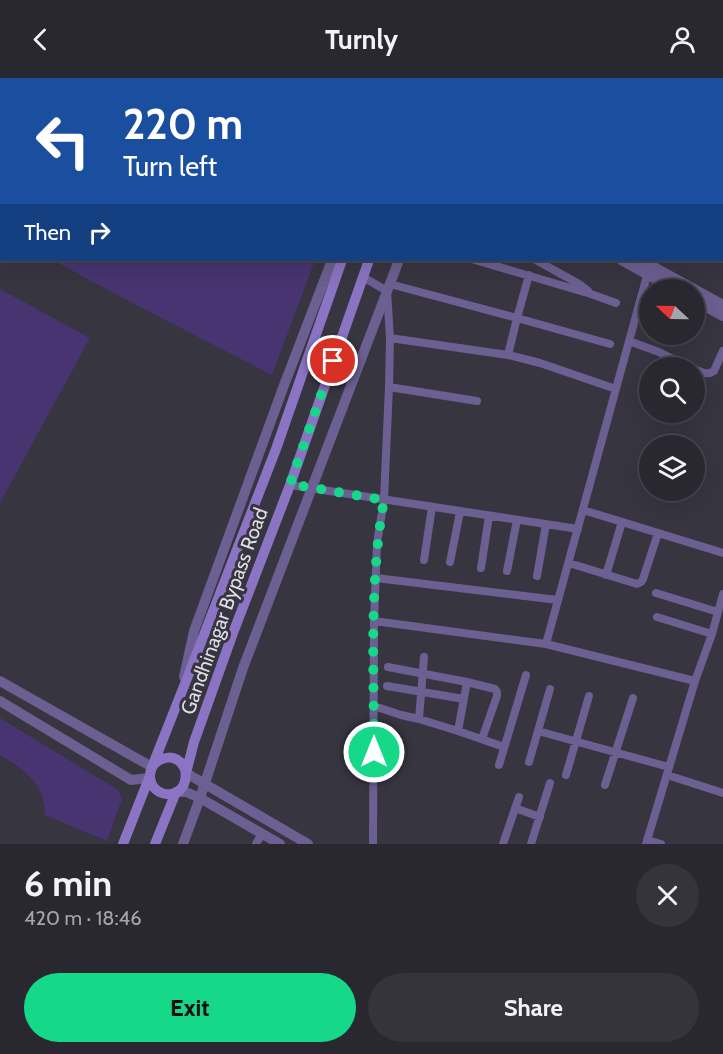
<!DOCTYPE html>
<meta charset="utf-8">
<style>
body{margin:0;font-family:Cabin,sans-serif;background:#35343c;color:#f1f3f6;height:100vh;display:flex;flex-direction:column;font-size:22px;white-space:nowrap}
*{box-sizing:border-box;margin:0}
p{font-size:20px;color:#a5a6ab}
.icon{flex:none;width:33px;height:33px;fill:none;stroke:currentColor;stroke-width:2;stroke-linecap:round;stroke-linejoin:round}
.map{position:relative;height:766px;overflow:hidden}
.sheet{display:flex;flex-direction:column;background:#292830;flex:1}
.sheet>*{flex:none}
.hud{position:absolute;left:0px;top:0px;width:723px;height:183px;box-shadow:0 6px 24px #0002,0 0 0 2px #45444c;background:#1a4fa0;color:#fff;overflow:hidden}
.needle{width:39px;rotate:292deg}
.controls{position:absolute;left:639px;top:201px;display:grid;gap:12px}
.controls a{display:grid;place-items:center;width:66px;height:66px;border-radius:50%;background:#292830;box-shadow:0 6px 24px #0002,0 0 0 2px #45444c;font-size:30px}
.pin{position:absolute;display:grid;place-items:center;width:51px;height:51px;color:#fff;margin:-26px;border:3px solid #fff;border-radius:50%;box-shadow:0 2px 6px #0007}
.me{position:absolute;width:66px;margin:-33px;rotate:0deg;stroke-linejoin:round;filter:drop-shadow(0 0 4px #0008)}
.turn{display:flex;align-items:center;gap:21px;height:126px;padding:0 24px;font-size:27px}
.turn .icon{width:78px;height:78px;stroke-width:2.5}
.turn b{display:block;font-size:42px;line-height:51px}
.then{display:flex;align-items:center;height:57px;padding:0 24px;background:#0003;gap:12px;font-size:22px}
.round{display:grid;place-items:center;flex:none;width:63px;height:63px;border-radius:32px;background:#35343c}
.headline{display:flex;align-items:center;justify-content:space-between;height:102px;padding:0 24px}
h1{font-size:36px;font-weight:800;line-height:45px}
.cta{display:flex;gap:12px;margin-top:auto;padding:12px 24px}
.cta a{flex:1;height:69px;border-radius:36px;background:#15d989;color:#111;font-size:24px;font-weight:800;line-height:69px;text-align:center}
.cta a+a{background:#35343c;color:#f1f3f6}
header{display:flex;justify-content:space-between;align-items:center;height:78px;padding:0 24px;background:#292830;font-size:27px;font-weight:800}
.map>svg:first-child{display:block}
.green{fill:#473471}
.lines{fill:none;stroke-linecap:round;stroke-linejoin:round}
.minor{stroke:#6c5f91;stroke-width:8}
.tertiary{stroke:#6c5f91;stroke-width:10}
.secondary{stroke:#8a74c3;stroke-width:10}
.route{stroke:#15d989;stroke-width:10;stroke-dasharray:0 18}
.labels{text-anchor:middle;dominant-baseline:central;stroke-width:6;stroke-linejoin:round;paint-order:stroke}
.street-label{font-size:20px;fill:#dfdee5;stroke:#373540}
</style>
<header><svg class="icon" aria-label="back" viewBox="0 0 24 24"><path d="M15 5l-7 7 7 7"/></svg>Turnly<svg class="icon" aria-label="person" viewBox="0 0 24 24"><circle cx="12" cy="8" r="4"/><path d="M4 21q1-7 8-7t8 7"/></svg></header>
<div class="map">
<svg width="723" height="766" viewBox="0 0 723 766">
<rect width="100%" height="100%" fill="#373540"/>
<path class="green" d="M 0,0 L 381,0 L 381,2 L 2,2 L 1,153 L 0,152 Z
M 53,182 L 315,182 L 272,297 L 115,216 Z
M 0,211 L 90,260 L 0,425 Z
M 0,640 L 118,712 L 122,721 L 107,763 L 45,737 C 45,706 25,692 0,677 Z"/>
<g class="lines">
<path class="minor" d="M 475,182 L 591,216 L 616,225
M 536,182 L 579,206 L 588,213
M 529,197 L 517,240 L 610,266
M 363,199 L 387,213 L 390,260 L 389,309 L 384,422 L 377,465 L 374,543 L 373,766
M 390,206 L 517,240 L 508,277 L 390,260
M 629,263 L 659,274 L 691,290
M 508,277 L 540,285 L 616,311
M 694,291 C 701,294 707,298 714,293 L 723,273
M 389,309 L 477,323
M 290,407 L 578,451
M 583,432 L 723,475
M 424,482 L 432,429
M 450,484 L 460,434
M 569,485 L 637,506 L 641,504 L 643,501 L 658,455
M 481,490 L 489,438
M 507,493 L 517,442
M 606,497 L 622,444
M 537,498 L 546,446
M 376,500 L 558,522
M 656,515 L 718,534
M 657,539 L 712,556
M 374,543 L 546,566 L 695,603 L 712,556 L 723,516
M 546,566 L 648,194
M 388,589 L 467,604 L 495,611 L 497,614 L 497,618 L 482,661
M 387,608 L 464,621
M 374,628 L 401,637 L 419,641 L 458,653 L 504,669
M 419,641 L 424,579
M 458,653 L 467,604
M 538,653 L 669,689
M 529,684 L 550,611
M 499,687 L 526,597
M 566,697 L 589,618
M 667,697 L 723,715
M 605,707 L 633,620
M 515,730 L 540,739
M 647,762 L 661,766
M 256,766 L 262,755
M 503,766 L 519,719
M 531,766 L 550,705
M 646,766 L 695,603"/>
<path class="tertiary" d="M 465,2 L 466,0
M 621,182 L 675,212
M 641,182 L 723,227
M 694,222 L 723,238
M 184,599 L 194,553 L 283,310 L 332,182
M 0,603 L 152,689
M 0,623 L 131,702 L 149,700
M 186,695 L 308,766
M 176,714 L 186,714 L 200,720 L 280,766
M 183,766 L 200,720 L 243,590 L 399,182"/>
<path class="secondary" d="M 409,2 L 409,0
M 435,2 L 435,0
M 152,689 C 160,678 176,675 184,689 C 186,693 186,698 185,703 C 179,727 141,716 152,689 L 188,598 L 276,371 L 342,182
M 186,695 L 194,664 L 233,555 L 290,407 L 369,182
M 123,766 L 149,700
M 155,766 L 176,714"/>
</g>
<g class="lines">
<path class="route" d="M 333,283 L 290,406 L 384,422 C 369,505 374,590 374,674"/>
</g>
<g class="labels">
<g class="street-label">
<text transform="translate(224 533) rotate(-70)">Gandhinagar Bypass Road</text>
</g>
</g>
</svg>
<div class="controls">
<a><svg class="needle" viewBox="-14 -14 28 28"><path d="M0-13l5 13h-10z" fill="#e53935"/><path d="M0 13l5-13h-10z" fill="#a5a6ab"/></svg></a>
<a><svg class="icon" aria-label="search" viewBox="0 0 24 24"><circle cx="10" cy="10" r="6"/><path d="M15 15l6 6"/></svg></a>
<a><svg class="icon" aria-label="layers" viewBox="0 0 24 24"><path d="M12 4l9 5-9 5-9-5zM3 14l9 5 9-5"/></svg></a>
</div>
<div class="pin" style="left:333px;top:283px;background:#d93025"><svg class="icon" aria-label="arrive" viewBox="0 0 24 24"><path d="M6 21V4h12l-3 4 3 4H6"/></svg></div>
<svg class="me" style="left:374px;top:674px" viewBox="-20 -20 40 40"><circle r="17" fill="#15d989" stroke="#fff" stroke-width="3"/><path d="M0-11L8 9 0 5-8 9z" fill="#fff"/></svg>
<div class="hud">
<div class="turn"><svg class="icon" aria-label="left" viewBox="0 0 24 24"><path d="M17 20v-9H6M10 6l-5 5 5 5"/></svg><div><b>220 m</b>Turn left</div></div>
<div class="then">Then<svg class="icon" aria-label="right" viewBox="0 0 24 24"><path d="M7 20v-9h11M14 6l5 5-5 5"/></svg></div>
</div>
</div>
<section class="sheet">
<div class="headline"><div><h1>6 min</h1><p>420 m · 18:46</p></div><a class="round"><svg class="icon" aria-label="close" viewBox="0 0 24 24"><path d="M6 6l12 12M18 6L6 18"/></svg></a></div>
<div class="cta"><a>Exit</a><a>Share</a></div>
</section>
